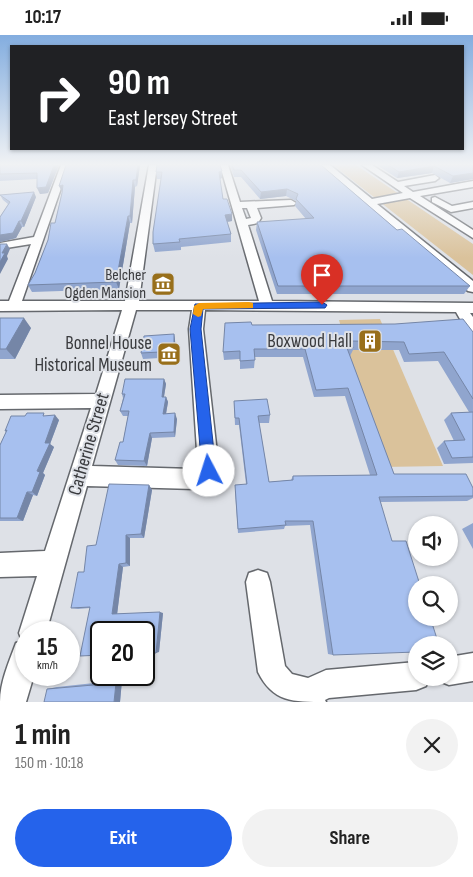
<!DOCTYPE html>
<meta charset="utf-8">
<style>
body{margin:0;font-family:"Sofia Sans Condensed",sans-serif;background:#f2f2f2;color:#222;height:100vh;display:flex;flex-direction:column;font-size:19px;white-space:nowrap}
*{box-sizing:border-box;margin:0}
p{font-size:16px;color:#767676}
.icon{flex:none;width:28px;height:28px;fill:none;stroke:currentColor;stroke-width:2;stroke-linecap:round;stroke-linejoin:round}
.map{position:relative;height:667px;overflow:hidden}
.details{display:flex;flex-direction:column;background:#fff;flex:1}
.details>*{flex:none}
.top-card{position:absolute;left:10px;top:10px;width:454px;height:105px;border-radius:0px;box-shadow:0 1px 4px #0004;background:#202124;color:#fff;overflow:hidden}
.buttons{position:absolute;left:408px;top:481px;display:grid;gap:10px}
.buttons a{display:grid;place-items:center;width:50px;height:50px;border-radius:50%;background:#fff;box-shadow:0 1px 4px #0004;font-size:25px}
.speed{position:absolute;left:15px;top:586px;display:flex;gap:10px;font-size:25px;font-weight:700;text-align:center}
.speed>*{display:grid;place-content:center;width:65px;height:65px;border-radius:50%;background:#fff;box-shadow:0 1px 4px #0004;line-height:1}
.speed small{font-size:12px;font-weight:400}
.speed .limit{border:2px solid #111;border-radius:8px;background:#fff;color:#111}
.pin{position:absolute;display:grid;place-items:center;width:42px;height:42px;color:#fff;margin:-51px -21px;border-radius:50% 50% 50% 0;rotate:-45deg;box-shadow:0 0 5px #0007}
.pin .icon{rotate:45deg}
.me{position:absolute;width:55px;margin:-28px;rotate:355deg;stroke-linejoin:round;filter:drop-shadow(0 0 4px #0008)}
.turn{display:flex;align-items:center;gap:18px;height:105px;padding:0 15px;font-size:22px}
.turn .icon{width:65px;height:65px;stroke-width:2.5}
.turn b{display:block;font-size:35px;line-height:42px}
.round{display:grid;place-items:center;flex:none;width:52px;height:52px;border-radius:26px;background:#f2f2f2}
.headline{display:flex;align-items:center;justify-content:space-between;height:85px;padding:0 15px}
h1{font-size:30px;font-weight:700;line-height:38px}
.cta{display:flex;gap:10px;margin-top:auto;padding:10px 15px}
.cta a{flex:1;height:58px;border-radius:30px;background:#2563eb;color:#fff;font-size:20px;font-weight:700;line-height:58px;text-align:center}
.cta a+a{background:#f2f2f2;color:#222}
.status{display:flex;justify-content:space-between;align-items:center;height:35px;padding:0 25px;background:#fff;direction:ltr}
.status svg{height:14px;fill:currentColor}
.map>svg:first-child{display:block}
.green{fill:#dac29b}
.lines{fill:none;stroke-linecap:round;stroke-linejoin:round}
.minor-casing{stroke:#65686d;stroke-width:3}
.minor{fill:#fff;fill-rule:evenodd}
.wall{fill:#90a5ce}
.shaded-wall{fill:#7586a7}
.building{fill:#a7c0ef;stroke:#7586a7}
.route{fill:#2563eb;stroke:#184099}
.slow{fill:#f59e0b}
.labels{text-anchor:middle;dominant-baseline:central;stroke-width:4;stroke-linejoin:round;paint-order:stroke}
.far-poi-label{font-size:16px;fill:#3a3b3e;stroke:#dee1e7;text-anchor:end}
.poi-label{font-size:19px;fill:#3a3b3e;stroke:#dee1e7;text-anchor:end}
.street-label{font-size:19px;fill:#3a3b3e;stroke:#dee1e7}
</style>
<div class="status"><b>10:17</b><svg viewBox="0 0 49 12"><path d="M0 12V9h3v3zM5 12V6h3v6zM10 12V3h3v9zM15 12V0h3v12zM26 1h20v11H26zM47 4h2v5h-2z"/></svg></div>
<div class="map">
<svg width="473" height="667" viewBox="0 0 473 667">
<rect width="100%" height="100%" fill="#dee1e7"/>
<path class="green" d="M 333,130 L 356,130 L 473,209 L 473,240 Z
M 380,284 L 443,431 L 382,432 L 339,285 Z"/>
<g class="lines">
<g class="minor-casing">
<path id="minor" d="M 61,130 L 69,130 L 22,266 L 125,266 L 149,130 L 157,130 L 139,266 L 259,266 L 220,130 L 228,130 L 240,167 L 291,165 L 296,168 L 294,170 L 257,173 L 261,183 L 258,188 L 248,190 L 272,266 L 473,268 L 473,278 L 470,278 L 473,282 L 473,299 L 468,298 L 456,277 L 205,275 L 203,294 L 219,436 L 216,443 L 195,454 L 87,451 L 46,598 L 26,598 L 26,640 L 34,640 L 26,667 L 0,667 C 0,647 9,627 16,608 L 22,606 L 19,598 L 37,541 L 0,542 L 0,518 L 45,516 L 91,373 L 0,374 L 0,360 L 96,359 L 122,275 L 0,276 L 0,266 L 9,266 L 31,209 L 0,214 L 0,208 L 34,202 ZM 242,173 L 247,173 L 251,183 L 246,184 ZM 136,275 L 192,275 L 189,294 L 198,431 L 193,434 L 92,431 Z
M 321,130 L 330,130 L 372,164 L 403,158 L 362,130 L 372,130 L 398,147 L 435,140 L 439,143 L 435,146 L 404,151 L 413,157 L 473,146 L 473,152 L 420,161 L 473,195 L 473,203 L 410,163 L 377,169 L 473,246 L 473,257 L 468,256 Z
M 435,162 L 452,171 L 473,167 L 473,173 L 451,177 L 432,167 L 432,163 Z
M 258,535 L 267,538 L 270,547 L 285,631 L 292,639 L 308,643 L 326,635 L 416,627 L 416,642 L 430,642 L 426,651 L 416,655 L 329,663 L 325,665 L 326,667 C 292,667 273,667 258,637 L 246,547 L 249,538 Z
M 473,618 L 473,646 L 449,650 L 439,646 L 438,642 L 449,642 L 449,622 Z"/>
</g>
<use href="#minor" class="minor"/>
</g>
<path class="wall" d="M 0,130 L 59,130 L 48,158 L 40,159 L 37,144 L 0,146 Z
M 140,130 L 137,151 L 135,152 L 132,188 L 130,188 L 119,254 L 32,257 L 28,250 L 35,238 L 55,188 L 62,157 Z
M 230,130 L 321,130 L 397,195 L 470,251 L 464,259 L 277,259 L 256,195 L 257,187 L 306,184 L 295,171 L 296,166 L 286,161 L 260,164 L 241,142 L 234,142 Z
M 377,130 L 473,130 L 473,144 L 450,148 L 432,138 L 397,143 Z
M 222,136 L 222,143 L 220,144 L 223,164 L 232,186 L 227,187 L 231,199 L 231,207 L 181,212 L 181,215 L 155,217 L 153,209 L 161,144 L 157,144 L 156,137 Z
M 0,160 L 36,162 L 24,192 L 22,192 L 16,203 L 0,207 L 0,182 L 8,169 L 3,165 Z
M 0,283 L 31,293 L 15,324 L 0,324 Z
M 252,290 L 473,297 L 473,428 L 444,429 L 437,413 L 444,406 L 454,406 L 444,385 L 451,378 L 469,377 L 438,326 L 404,327 L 399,315 L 353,315 L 350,321 L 394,439 L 473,453 L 473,463 L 467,466 L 381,467 L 333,620 L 328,619 L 310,490 L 285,491 L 284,494 L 238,498 L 235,456 L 246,449 L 239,390 L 235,390 L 234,366 L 270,380 L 269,388 L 259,388 L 269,447 L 291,445 L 293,441 L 370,440 L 345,361 L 314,362 L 303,322 L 255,322 L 254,333 L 240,334 L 240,324 L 224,325 L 223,317 Z
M 174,299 L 175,305 L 176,324 L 161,325 L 160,323 L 143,324 L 141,318 Z
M 164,344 L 166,349 L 164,362 L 166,362 L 168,367 L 166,379 L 177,384 L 175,402 L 152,403 L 147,431 L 118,430 L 115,425 L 123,407 L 128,381 L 123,381 L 120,376 L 123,363 L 122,359 Z
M 47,381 L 59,385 L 50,409 L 54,412 L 43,438 L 45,440 L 37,461 L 33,460 L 23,486 L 0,486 L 0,410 L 6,397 L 5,396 Z
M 149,450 L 152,455 L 144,503 L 130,503 L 130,531 L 123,532 L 117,579 L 163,578 L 159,617 L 90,573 L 78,574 L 71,573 L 84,537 L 96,510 Z
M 473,488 L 473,514 L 462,494 Z
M 122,645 L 120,667 L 47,654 L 57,652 Z"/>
<path class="shaded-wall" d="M 54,130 L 59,130 L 48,158 L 40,159 L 37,153 Z
M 138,130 L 140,130 L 137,151 L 136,145 Z
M 434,131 L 432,138 L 397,143 L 399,137 Z
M 222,136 L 222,143 L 219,144 L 219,137 Z
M 473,138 L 473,144 L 450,148 L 453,141 Z
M 133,145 L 135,152 L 132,188 L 130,181 Z
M 63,150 L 65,157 L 62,157 L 59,151 Z
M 287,154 L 286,161 L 260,164 L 261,157 Z
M 34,157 L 36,162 L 24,192 L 21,186 Z
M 232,179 L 232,186 L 225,187 L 225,180 Z
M 128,181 L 130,188 L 119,254 L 116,247 Z
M 19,186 L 22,192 L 16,203 L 0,207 L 0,200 Z
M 7,209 L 10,214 L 7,221 L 8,224 L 0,239 L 0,227 L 2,218 Z
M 24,283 L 31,293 L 15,324 L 6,314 Z
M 174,299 L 175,305 L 176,324 L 174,318 Z
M 164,344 L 166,349 L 163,367 L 162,362 Z
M 166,362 L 168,367 L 165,384 L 163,379 Z
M 175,378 L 177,384 L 175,402 L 174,397 Z
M 55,380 L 59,385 L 50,409 L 54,412 L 43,438 L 45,440 L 37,461 L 32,457 L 45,408 Z
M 150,398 L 152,403 L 147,431 L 144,426 Z
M 149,450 L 152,455 L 144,503 L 141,499 Z
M 27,457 L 33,460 L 23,486 L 17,483 Z
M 126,500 L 130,503 L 130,531 L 126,528 Z
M 119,529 L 123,532 L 117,580 L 112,579 Z
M 160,577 L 163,578 L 159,617 L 156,618 Z
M 122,645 L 120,667 L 114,667 L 116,648 Z"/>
<path class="building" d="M 0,130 L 54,130 L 46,152 L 37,153 L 37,138 L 0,139 Z
M 66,130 L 138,130 L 136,145 L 133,145 L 130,181 L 128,181 L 116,247 L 28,250 L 35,238 L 48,205 L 51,188 L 55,188 L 62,158 L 63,150 L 59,151 Z
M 157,130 L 220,130 L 222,136 L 219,137 L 223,164 L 227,164 L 232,179 L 225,180 L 231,199 L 179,204 L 180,207 L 153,209 L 153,197 L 162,137 L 156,137 Z
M 232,130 L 321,130 L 397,195 L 402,194 L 470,251 L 278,251 L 257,187 L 314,183 L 296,164 L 298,159 L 287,154 L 261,157 L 241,135 L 234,135 Z
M 388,130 L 473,130 L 473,138 L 453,141 L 434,131 L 399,137 Z
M 34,157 L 21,186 L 19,186 L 13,198 L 0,200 L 0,182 L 10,167 L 0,160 Z
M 0,209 L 7,209 L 2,218 L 5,218 L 0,227 Z
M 0,283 L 24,283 L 6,314 L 0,314 Z
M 463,284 L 473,297 L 473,364 L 444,317 L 409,319 L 404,307 L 351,306 L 353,313 L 347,313 L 394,439 L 466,439 L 473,453 L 473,461 L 379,462 L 392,506 L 406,506 L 420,550 L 416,550 L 416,582 L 430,582 L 439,610 L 416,610 L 416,617 L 333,620 L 313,486 L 285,486 L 286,490 L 238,494 L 235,450 L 247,449 L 239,383 L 235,383 L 234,366 L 267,364 L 270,380 L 258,381 L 269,447 L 293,445 L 293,441 L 377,440 L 348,353 L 316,355 L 305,314 L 254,314 L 255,325 L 240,326 L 240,316 L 223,317 L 225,288 L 251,287 L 252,290 L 395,289 Z
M 174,299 L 174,318 L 160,319 L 160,317 L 141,318 L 144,301 Z
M 125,344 L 164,344 L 162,362 L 166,362 L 163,379 L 175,378 L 174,397 L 150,398 L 144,426 L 115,425 L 120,407 L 123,407 L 129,376 L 120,376 L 125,359 L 122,359 Z
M 473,377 L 473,422 L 452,423 L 444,406 L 465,405 L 451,378 Z
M 27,378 L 44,378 L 43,381 L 55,380 L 45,408 L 50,408 L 37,436 L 40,437 L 32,457 L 27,457 L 17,483 L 0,483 L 0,410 L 7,395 L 5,396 L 11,381 L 25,381 Z
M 109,449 L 149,450 L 141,499 L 126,500 L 126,528 L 119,529 L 112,579 L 160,577 L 156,618 L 144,618 L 144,598 L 101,598 L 101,620 L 80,621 L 90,572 L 71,573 L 78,537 L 84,537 L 87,511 L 96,510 Z
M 116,648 L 114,667 L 44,667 L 47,654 Z"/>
<linearGradient id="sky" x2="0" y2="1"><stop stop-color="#83addf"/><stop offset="0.58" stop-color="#f0f2f4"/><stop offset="1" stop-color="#f0f2f4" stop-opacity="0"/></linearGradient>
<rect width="473" height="223" fill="url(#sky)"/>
<path class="route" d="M 322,267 L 327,270 L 325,273 L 203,274 L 201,294 L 216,436 L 214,441 L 209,443 L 204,441 L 202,436 L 190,294 L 195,269 Z"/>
<path class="slow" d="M 249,267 L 253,268 L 253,273 L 203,274 L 201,281 L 198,282 L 193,279 L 194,271 L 199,268 Z"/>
<defs>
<g id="museum-square" transform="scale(1.25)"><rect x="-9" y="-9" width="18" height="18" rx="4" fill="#986f1b" stroke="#dee1e7"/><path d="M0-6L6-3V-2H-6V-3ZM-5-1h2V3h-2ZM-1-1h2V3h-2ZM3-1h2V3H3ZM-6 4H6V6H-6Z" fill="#fff"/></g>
<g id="building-square" transform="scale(1.25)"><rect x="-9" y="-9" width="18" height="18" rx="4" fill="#986f1b" stroke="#dee1e7"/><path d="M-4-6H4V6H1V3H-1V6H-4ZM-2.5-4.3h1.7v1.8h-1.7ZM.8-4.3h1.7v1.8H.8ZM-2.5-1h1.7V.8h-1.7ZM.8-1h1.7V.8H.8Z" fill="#fff"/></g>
</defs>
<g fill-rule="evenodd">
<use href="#museum-square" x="163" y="249"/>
<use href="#building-square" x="370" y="306"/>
<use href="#museum-square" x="169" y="319"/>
</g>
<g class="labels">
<g class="far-poi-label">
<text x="146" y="240">Belcher<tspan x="146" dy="18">Ogden Mansion</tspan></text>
</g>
<g class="poi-label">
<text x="352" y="306">Boxwood Hall</text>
<text x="152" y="308">Bonnel House<tspan x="152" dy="22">Historical Museum</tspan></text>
</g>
<g class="street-label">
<text transform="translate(89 409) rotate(-74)">Catherine Street</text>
</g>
</g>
</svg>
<div class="buttons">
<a><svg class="icon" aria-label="sound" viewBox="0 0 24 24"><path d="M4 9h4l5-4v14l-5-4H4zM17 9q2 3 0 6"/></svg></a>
<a><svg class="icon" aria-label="search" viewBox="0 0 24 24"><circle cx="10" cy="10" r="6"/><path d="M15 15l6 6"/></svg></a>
<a><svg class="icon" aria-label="layers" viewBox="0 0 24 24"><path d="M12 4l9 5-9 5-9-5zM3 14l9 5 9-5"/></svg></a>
</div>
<div class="speed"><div>15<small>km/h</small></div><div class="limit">20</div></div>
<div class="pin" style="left:322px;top:270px;background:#d93025"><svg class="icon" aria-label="arrive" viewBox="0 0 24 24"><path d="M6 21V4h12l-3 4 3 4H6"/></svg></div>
<svg class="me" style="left:209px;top:436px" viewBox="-20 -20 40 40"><circle r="19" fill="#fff"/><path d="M0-13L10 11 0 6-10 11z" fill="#2563eb"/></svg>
<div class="top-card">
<div class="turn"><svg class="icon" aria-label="right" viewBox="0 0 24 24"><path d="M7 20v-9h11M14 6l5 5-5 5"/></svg><div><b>90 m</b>East Jersey Street</div></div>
</div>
</div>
<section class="details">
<div class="headline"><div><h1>1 min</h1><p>150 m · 10:18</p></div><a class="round"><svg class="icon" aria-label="close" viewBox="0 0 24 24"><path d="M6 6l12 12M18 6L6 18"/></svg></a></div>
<div class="cta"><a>Exit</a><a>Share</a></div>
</section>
